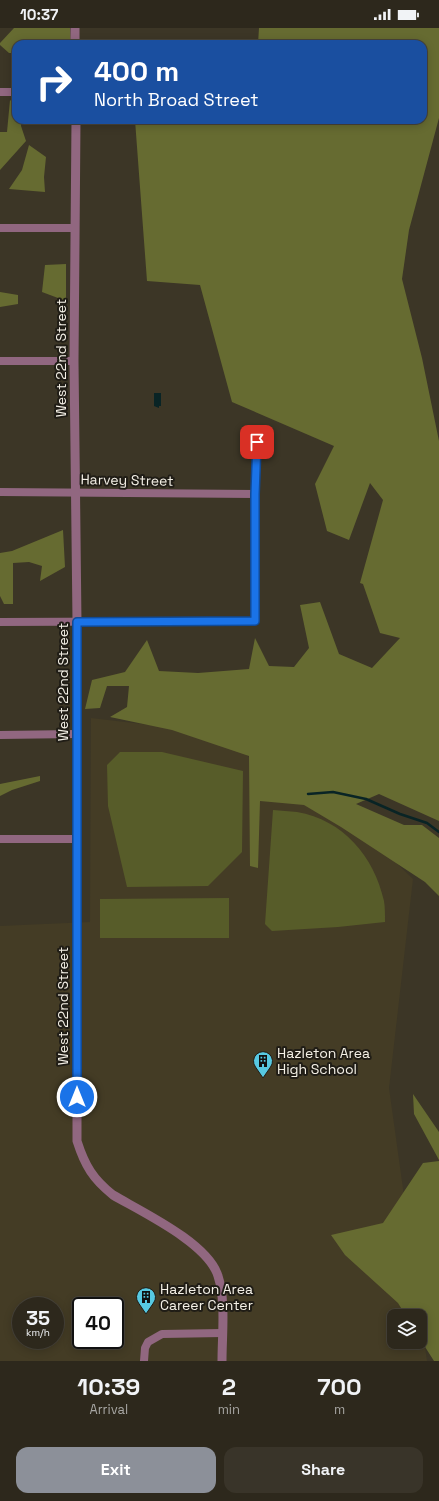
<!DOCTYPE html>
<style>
body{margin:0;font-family:"Space Grotesk",sans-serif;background:#393429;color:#f1f3f6;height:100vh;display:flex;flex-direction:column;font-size:15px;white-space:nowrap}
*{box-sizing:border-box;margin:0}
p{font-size:13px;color:#a7a6a3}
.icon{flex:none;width:22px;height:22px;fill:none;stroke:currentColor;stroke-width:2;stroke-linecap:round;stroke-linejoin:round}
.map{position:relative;height:1333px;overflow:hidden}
.side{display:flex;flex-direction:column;background:#2d281c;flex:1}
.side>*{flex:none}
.banner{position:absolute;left:12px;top:12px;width:415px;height:84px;border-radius:12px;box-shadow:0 2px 10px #0003,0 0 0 1px #48443b;background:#1a4fa0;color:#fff;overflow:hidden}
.controls{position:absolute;left:387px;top:1281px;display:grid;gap:8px}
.controls a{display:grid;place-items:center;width:40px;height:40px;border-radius:8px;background:#2d281c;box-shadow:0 2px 10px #0003,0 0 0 1px #48443b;font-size:20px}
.speed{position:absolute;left:12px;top:1269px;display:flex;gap:8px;font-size:20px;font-weight:700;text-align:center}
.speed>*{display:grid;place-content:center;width:52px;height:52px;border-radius:50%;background:#2d281c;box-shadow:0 2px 10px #0003,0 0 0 1px #48443b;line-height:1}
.speed small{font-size:10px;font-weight:400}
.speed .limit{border:2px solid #111;border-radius:6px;background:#fff;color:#111}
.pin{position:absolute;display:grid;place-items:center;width:34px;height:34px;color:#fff;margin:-17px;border-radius:8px;box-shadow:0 2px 6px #0006}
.me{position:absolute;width:44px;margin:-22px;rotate:0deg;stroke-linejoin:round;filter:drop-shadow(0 0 3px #0008)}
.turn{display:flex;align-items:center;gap:14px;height:84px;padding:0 16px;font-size:18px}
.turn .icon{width:52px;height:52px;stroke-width:2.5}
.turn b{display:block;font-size:28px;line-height:34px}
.eta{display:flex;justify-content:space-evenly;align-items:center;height:68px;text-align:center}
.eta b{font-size:24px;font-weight:700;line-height:28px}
.button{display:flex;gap:8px;margin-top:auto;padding:8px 16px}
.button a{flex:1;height:46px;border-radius:12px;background:#8c9099;color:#fff;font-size:16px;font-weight:700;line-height:46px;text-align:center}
.button a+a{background:#393429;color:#f1f3f6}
.status{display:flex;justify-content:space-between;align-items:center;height:28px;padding:0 20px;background:#2d281c;direction:ltr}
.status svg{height:11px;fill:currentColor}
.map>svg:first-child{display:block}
.built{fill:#443c25;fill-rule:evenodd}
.green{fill:#575c29}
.forest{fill:#666b31}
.water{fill:#092425}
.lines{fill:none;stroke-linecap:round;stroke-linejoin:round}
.stream{stroke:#092425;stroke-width:2.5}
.minor{stroke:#916780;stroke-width:8}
.tertiary{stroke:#916780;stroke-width:9}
.route-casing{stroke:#114b97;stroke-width:10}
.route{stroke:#1a73e8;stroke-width:7}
.labels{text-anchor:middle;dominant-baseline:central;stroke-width:4;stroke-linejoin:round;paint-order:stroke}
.street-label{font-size:14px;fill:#f5f1e7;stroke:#201d16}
.poi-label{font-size:14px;fill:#f5f1e7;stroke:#201d16;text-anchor:start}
</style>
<div class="status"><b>10:37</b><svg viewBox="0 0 49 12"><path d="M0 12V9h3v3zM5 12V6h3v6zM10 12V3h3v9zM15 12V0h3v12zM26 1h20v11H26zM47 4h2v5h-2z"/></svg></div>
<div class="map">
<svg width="439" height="1333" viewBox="0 0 439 1333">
<rect width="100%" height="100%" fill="#3c3626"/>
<path class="built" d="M 91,690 L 228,706 L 267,749 L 343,783 L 413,851 L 389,1060 L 427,1333 L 0,1333 L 0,898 L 90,894 ZM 21,1278 L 55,1278 L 55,1312 L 21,1312 ZM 81,1278 L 115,1278 L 115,1312 L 81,1312 ZM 394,1288 L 420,1288 L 420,1314 L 394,1314 Z"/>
<path class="green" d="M 120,724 L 162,724 L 243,743 L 242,824 L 208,858 L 127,859 L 108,778 L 107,737 Z
M 273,782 C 281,783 289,783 297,784 C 343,792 374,828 384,873 C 385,879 385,887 385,894 L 338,899 L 272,903 L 265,896 Z
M 229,870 L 229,910 L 100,910 L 100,871 Z"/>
<path class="forest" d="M 14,0 L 70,0 L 71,16 L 16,16 L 16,25 L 9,25 L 0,17 L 0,15 Z
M 259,0 L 439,0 L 439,90 L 409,202 L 402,251 L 422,330 L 439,413 L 439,793 L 379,766 L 356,776 L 404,797 L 422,797 L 439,810 L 439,868 L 425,854 L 341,799 L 304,777 L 260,773 L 258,840 L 250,838 L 249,728 L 172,702 L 110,689 L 127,679 L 129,658 L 107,658 L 100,680 L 85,681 L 92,652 L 125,644 L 147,612 L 159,643 L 198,645 L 249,641 L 255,610 L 269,638 L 294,639 L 309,620 L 300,577 L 320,574 L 339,626 L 372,640 L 400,610 L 380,605 L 363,556 L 360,555 L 383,472 L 370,455 L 349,512 L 327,503 L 315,456 L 334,418 L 232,374 L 200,257 L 147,253 L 135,92 L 423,92 L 423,16 L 258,16 Z
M 10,72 L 16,77 L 16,92 L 21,92 L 21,98 L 26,113 L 0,142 L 0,104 L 7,104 Z
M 29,117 L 46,129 L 44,149 L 45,164 L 9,161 L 22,142 Z
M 66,236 L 66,273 L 42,264 L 45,237 Z
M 0,264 L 18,267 L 18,276 L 0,279 Z
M 63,502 L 65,539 L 40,553 L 42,538 L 29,534 L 13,535 L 13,576 L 4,576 L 0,568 L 0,525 L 12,523 Z
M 40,748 L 40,753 L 12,762 L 0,768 L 0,756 Z
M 413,1066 L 439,1104 L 439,1132 L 414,1086 Z
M 439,1133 L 439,1333 L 434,1333 L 420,1311 L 420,1288 L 406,1288 L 398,1275 L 345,1227 L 331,1207 L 383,1195 L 423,1135 Z"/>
<path class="water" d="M 154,365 L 161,365 L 161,378 L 159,378 L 159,380 L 154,378 Z"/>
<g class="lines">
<path class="stream" d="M 308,766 L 333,764 L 366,771 L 400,786 L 427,795 L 439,804"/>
<path class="minor" d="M 0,64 L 16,64
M 0,200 L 75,200
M 0,333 L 74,333
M 0,464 L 255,466
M 0,594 L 255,593 L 255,466 L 258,401
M 0,707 L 76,706
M 0,811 L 77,811
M 144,1333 L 145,1320 L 148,1314 L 162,1306 L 222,1305"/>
<path class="tertiary" d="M 75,0 L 75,16
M 76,92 L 74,333 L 77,594 L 77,1113 C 85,1138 93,1151 113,1167 C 142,1184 208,1215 218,1248 C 226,1272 222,1307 222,1333"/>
</g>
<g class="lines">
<g class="route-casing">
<path id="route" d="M 77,1069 L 77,594 L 255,593 L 255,466 L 257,414"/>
</g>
<use href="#route" class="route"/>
</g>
<defs>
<g id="building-pin" transform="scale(1)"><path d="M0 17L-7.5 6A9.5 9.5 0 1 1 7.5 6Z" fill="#57c9e2" stroke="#201d16"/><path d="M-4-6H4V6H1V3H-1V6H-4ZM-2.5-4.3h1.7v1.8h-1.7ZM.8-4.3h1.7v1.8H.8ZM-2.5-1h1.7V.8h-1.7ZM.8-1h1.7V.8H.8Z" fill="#111"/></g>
</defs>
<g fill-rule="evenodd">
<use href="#building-pin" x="263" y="1033"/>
<use href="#building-pin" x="146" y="1269"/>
</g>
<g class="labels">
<g class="street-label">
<text transform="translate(61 330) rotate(-90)">West 22nd Street</text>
<text transform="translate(127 452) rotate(1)">Harvey Street</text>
<text transform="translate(63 654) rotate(-90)">West 22nd Street</text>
<text transform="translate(63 978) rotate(-90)">West 22nd Street</text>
</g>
<g class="poi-label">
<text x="277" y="1025">Hazleton Area<tspan x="277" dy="16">High School</tspan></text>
<text x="160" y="1261">Hazleton Area<tspan x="160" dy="16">Career Center</tspan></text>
</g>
</g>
</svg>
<div class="controls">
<a><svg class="icon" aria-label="layers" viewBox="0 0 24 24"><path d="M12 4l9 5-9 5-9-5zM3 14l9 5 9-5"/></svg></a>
</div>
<div class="speed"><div>35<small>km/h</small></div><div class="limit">40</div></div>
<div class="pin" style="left:257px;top:414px;background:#d93025"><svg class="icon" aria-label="arrive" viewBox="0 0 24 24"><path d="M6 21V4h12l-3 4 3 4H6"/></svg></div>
<svg class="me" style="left:77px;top:1069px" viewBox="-20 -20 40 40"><circle r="17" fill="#1a73e8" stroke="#fff" stroke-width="3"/><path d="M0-11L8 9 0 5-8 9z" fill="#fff"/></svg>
<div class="banner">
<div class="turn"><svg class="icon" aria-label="right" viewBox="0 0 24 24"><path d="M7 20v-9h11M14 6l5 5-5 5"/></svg><div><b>400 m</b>North Broad Street</div></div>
</div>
</div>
<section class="side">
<div class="eta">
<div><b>10:39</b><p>Arrival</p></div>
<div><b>2</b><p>min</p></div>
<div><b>700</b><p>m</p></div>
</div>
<div class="button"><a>Exit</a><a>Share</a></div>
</section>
